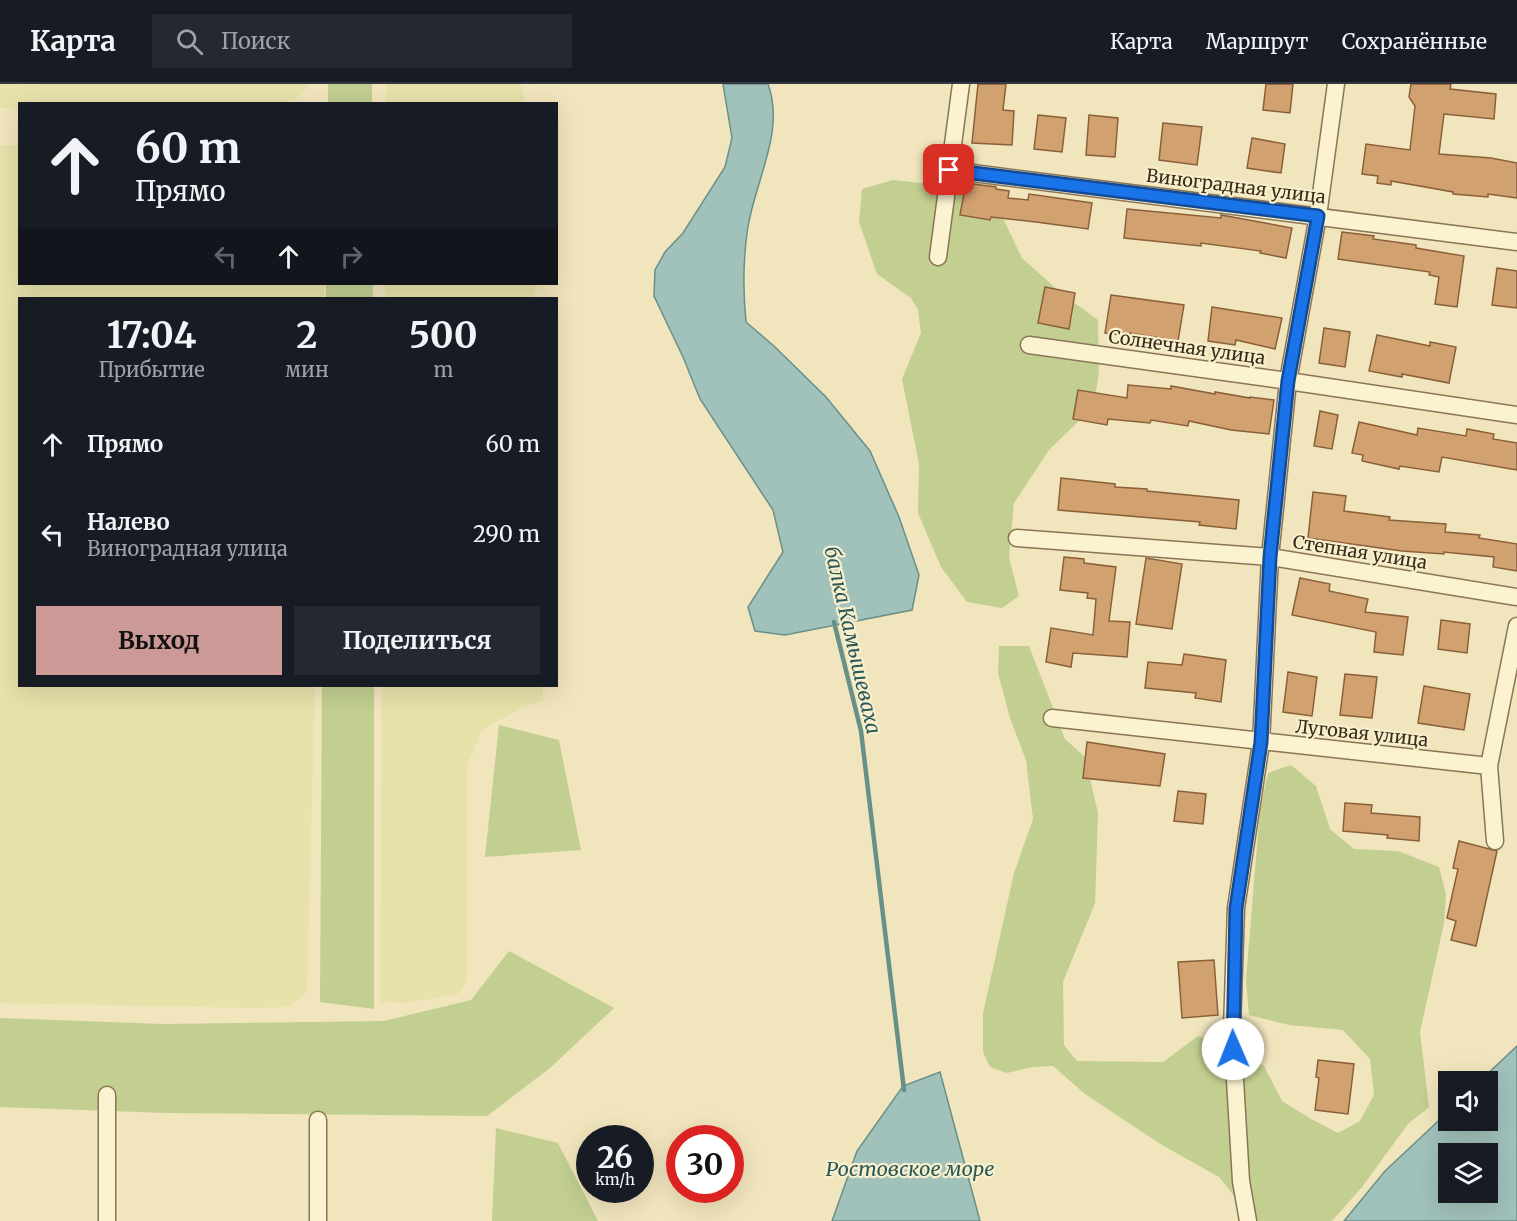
<!DOCTYPE html>
<html lang="ru">
<meta charset="utf-8">
<style>
body{margin:0;font-family:Merriweather,serif;background:#242831;color:#f1f3f6;height:100vh;display:flex;flex-direction:column;font-size:22px;white-space:nowrap}
*{box-sizing:border-box;margin:0}
p{font-size:20px;color:#9ea1a6}
.icon{flex:none;width:33px;height:33px;fill:none;stroke:currentColor;stroke-width:2;stroke-linecap:round;stroke-linejoin:round}
.map{position:relative;flex:1;overflow:hidden}
.details{position:absolute;left:18px;top:213px;width:540px;height:390px;display:flex;flex-direction:column;background:#171b24;border-radius:0px;box-shadow:0 6px 24px #0002}
.details>*{flex:none}
.top-card{position:absolute;left:18px;top:18px;width:540px;height:183px;border-radius:0px;box-shadow:0 6px 24px #0002;background:#171b24;color:#f1f3f6;overflow:hidden}
.fabs{position:absolute;left:1438px;top:987px;display:grid;gap:12px}
.fabs a{display:grid;place-items:center;width:60px;height:60px;border-radius:0px;background:#171b24;box-shadow:0 6px 24px #0002;font-size:30px}
.speed{position:absolute;left:576px;top:1041px;display:flex;gap:12px;font-size:30px;font-weight:700;text-align:center}
.speed>*{display:grid;place-content:center;width:78px;height:78px;border-radius:50%;background:#171b24;box-shadow:0 6px 24px #0002;line-height:1}
.speed small{font-size:15px;font-weight:400}
.speed .limit{border:9px solid #d22;background:#fff;color:#111}
.pin{position:absolute;display:grid;place-items:center;width:51px;height:51px;color:#fff;margin:-26px;border-radius:12px;box-shadow:0 3px 9px #0006}
.me{position:absolute;width:66px;margin:-33px;rotate:359deg;stroke-linejoin:round;filter:drop-shadow(0 0 4px #0008)}
.turn{display:flex;align-items:center;gap:21px;height:126px;padding:0 18px;font-size:27px}
.turn .icon{width:78px;height:78px;stroke-width:2.5}
.turn b{display:block;font-size:42px;line-height:51px}
.lanes{display:flex;align-items:center;height:57px;padding:0 18px;background:#0003;justify-content:center;gap:30px;direction:ltr}
.lanes .off{opacity:.35}
.eta{display:flex;justify-content:space-evenly;align-items:center;height:102px;text-align:center}
.eta b{font-size:36px;font-weight:700;line-height:42px}
.cta{display:flex;gap:12px;margin-top:auto;padding:12px 18px}
.cta a{flex:1;height:69px;border-radius:0px;background:#cb9996;color:#111;font-size:24px;font-weight:700;line-height:69px;text-align:center}
.cta a+a{background:#242831;color:#f1f3f6}
ul{padding:0;list-style:none}
li{display:flex;align-items:center;gap:18px;height:90px;padding:0 18px}
li div{flex:1}
li b{display:block;font-size:22px}
li em{font-style:normal}
header{display:flex;align-items:center;gap:36px;box-sizing:border-box;height:84px;padding:0 30px;background:#171b24;border-bottom:2px solid #363941}
header strong{font-size:28px}
nav{display:flex;gap:33px;margin-inline-start:auto;font-size:21px}
.search{width:420px;height:54px;background:#242831;display:flex;align-items:center;gap:15px;box-sizing:border-box;padding:0 21px;border-radius:0px;color:#9ea1a6;font-size:22px}
.map>svg:first-child{display:block}
.farmland{fill:#e7e2aa}
.green{fill:#c2cf90}
.water{fill:#a1c1bb;stroke:#689089;stroke-width:1.5;fill-rule:evenodd}
.lines{fill:none;stroke-linecap:round;stroke-linejoin:round}
.stream{stroke:#689089;stroke-width:4.5}
.building{fill:#d2a170;stroke:#8a6039;stroke-width:1.5}
.street-casing{stroke:#8a7555;stroke-width:19}
.street{stroke:#fbf2d0;stroke-width:16}
.route-casing{stroke:#114b97;stroke-width:15}
.route{stroke:#1a73e8;stroke-width:10}
.labels{text-anchor:middle;dominant-baseline:central;stroke-width:4.5;stroke-linejoin:round;paint-order:stroke}
.street-label{font-size:18px;fill:#382b1b;stroke:#f8efcd}
.water-label{font-size:20px;font-style:italic;fill:#295859;stroke:#f8efcd}
</style>
<header>
<strong>Карта</strong>
<div class="search"><svg class="icon" aria-label="search" viewBox="0 0 24 24"><circle cx="10" cy="10" r="6"/><path d="M15 15l6 6"/></svg>Поиск</div>
<nav><a>Карта</a><a>Маршрут</a><a>Сохранённые</a></nav>
</header>
<div class="map">
<svg width="1517" height="1137" viewBox="0 0 1517 1137">
<rect width="100%" height="100%" fill="#f1e5bd"/>
<path class="farmland" d="M 0,0 L 308,0 L 304,8 L 291,19 L 20,20 L 19,25 L 0,24 Z
M 386,0 L 521,0 L 525,19 L 386,19 Z
M 0,61 L 19,61 L 20,200 L 324,200 L 324,214 L 20,214 L 20,602 L 315,602 L 307,908 L 288,923 L 252,924 L 0,919 Z
M 385,200 L 535,200 L 535,214 L 385,214 Z
M 382,602 L 543,602 L 543,617 L 520,625 L 482,646 L 467,682 L 467,896 L 458,910 L 407,919 L 380,918 Z"/>
<path class="green" d="M 328,0 L 372,0 L 372,19 L 328,19 Z
M 893,96 L 976,105 L 999,126 L 1022,174 L 1061,209 L 1098,236 L 1099,287 L 1094,322 L 1049,366 L 1014,419 L 1009,474 L 1019,512 L 1002,524 L 967,518 L 941,483 L 918,429 L 919,380 L 902,295 L 921,249 L 918,226 L 911,214 L 877,190 L 859,138 L 862,105 Z
M 326,200 L 373,200 L 373,214 L 326,214 Z
M 999,562 L 1029,562 L 1065,655 L 1085,673 L 1098,729 L 1095,819 L 1063,898 L 1064,961 L 1077,977 L 1163,978 L 1198,952 L 1233,965 L 1264,982 L 1282,1017 L 1311,1035 L 1338,1049 L 1360,1037 L 1374,1011 L 1370,975 L 1343,946 L 1289,941 L 1249,931 L 1246,896 L 1260,725 L 1268,689 L 1291,681 L 1316,702 L 1330,745 L 1354,765 L 1398,767 L 1439,783 L 1446,810 L 1444,839 L 1420,948 L 1429,1023 L 1408,1040 L 1362,1103 L 1332,1137 L 1254,1137 L 1219,1093 L 1162,1061 L 1085,1010 L 1053,982 L 1033,983 L 1007,989 L 990,983 L 983,968 L 983,929 L 1014,789 L 1033,735 L 1026,676 L 1010,634 L 998,589 Z
M 322,602 L 374,602 L 374,925 L 320,918 Z
M 499,641 L 559,656 L 581,766 L 485,773 Z
M 509,867 L 614,924 L 550,984 L 487,1032 L 166,1029 L 0,1023 L 0,934 L 163,940 L 384,937 L 471,916 Z
M 496,1044 L 558,1059 L 598,1137 L 492,1137 Z"/>
<path class="water" d="M 723,0 L 768,0 C 786,49 753,100 747,149 C 743,179 743,208 746,238 L 775,263 L 826,313 L 870,367 L 899,433 L 919,491 L 912,526 L 785,551 L 755,547 L 748,523 L 783,468 L 773,426 L 700,315 L 683,273 L 654,212 L 655,186 L 665,168 L 683,149 L 725,83 L 732,54 Z
M 1517,962 L 1517,1137 L 1344,1137 L 1385,1087 L 1449,1027 L 1449,1036 L 1488,1036 L 1488,998 L 1480,997 ZM 1449,1070 L 1488,1070 L 1488,1108 L 1449,1108 Z
M 940,988 L 980,1137 L 832,1137 L 857,1067 L 903,1002 Z"/>
<g class="lines">
<path class="stream" d="M 834,538 L 861,647 L 904,1006"/>
</g>
<path class="building" d="M 978,0 L 1006,0 L 1003,26 L 1014,27 L 1012,61 L 972,59 Z
M 1266,0 L 1293,0 L 1290,29 L 1263,26 Z
M 1411,0 L 1451,0 L 1450,5 L 1496,10 L 1494,35 L 1444,30 L 1439,70 L 1491,74 L 1517,79 L 1517,114 L 1488,110 L 1488,113 L 1453,110 L 1453,108 L 1391,97 L 1391,101 L 1377,99 L 1378,92 L 1362,90 L 1366,60 L 1410,66 L 1415,22 L 1409,13 Z
M 1038,31 L 1066,34 L 1062,68 L 1034,65 Z
M 1089,31 L 1118,34 L 1115,73 L 1086,71 Z
M 1163,39 L 1202,43 L 1197,81 L 1159,76 Z
M 1252,54 L 1285,60 L 1281,89 L 1247,84 Z
M 966,99 L 996,103 L 996,105 L 1009,107 L 1008,114 L 1028,116 L 1029,110 L 1092,119 L 1088,145 L 1036,138 L 991,133 L 990,136 L 960,131 Z
M 1127,125 L 1221,134 L 1221,131 L 1292,144 L 1286,174 L 1260,169 L 1261,167 L 1201,159 L 1201,162 L 1124,154 Z
M 1342,148 L 1374,152 L 1373,155 L 1416,161 L 1416,164 L 1464,172 L 1457,223 L 1435,220 L 1439,193 L 1429,191 L 1430,188 L 1338,175 Z
M 1497,184 L 1517,187 L 1517,224 L 1492,221 Z
M 1045,203 L 1075,209 L 1069,245 L 1038,239 Z
M 1111,211 L 1184,221 L 1178,257 L 1130,249 L 1129,252 L 1105,249 Z
M 1212,223 L 1282,234 L 1275,265 L 1236,256 L 1235,261 L 1208,257 Z
M 1324,244 L 1350,248 L 1345,283 L 1319,279 Z
M 1377,251 L 1430,262 L 1430,258 L 1456,263 L 1449,299 L 1402,290 L 1402,293 L 1369,287 Z
M 1128,301 L 1171,305 L 1171,302 L 1215,310 L 1215,308 L 1250,314 L 1250,313 L 1274,316 L 1269,350 L 1231,346 L 1189,337 L 1188,342 L 1151,336 L 1150,339 L 1108,335 L 1107,341 L 1073,335 L 1078,306 L 1127,314 Z
M 1320,327 L 1338,331 L 1332,365 L 1314,362 Z
M 1359,338 L 1417,351 L 1418,344 L 1466,352 L 1467,345 L 1494,350 L 1493,355 L 1517,359 L 1517,386 L 1442,373 L 1439,388 L 1400,382 L 1399,385 L 1362,377 L 1363,371 L 1352,369 Z
M 1061,394 L 1115,400 L 1115,403 L 1147,405 L 1147,407 L 1239,416 L 1236,445 L 1199,441 L 1200,438 L 1058,426 Z
M 1313,408 L 1346,412 L 1344,427 L 1390,433 L 1389,436 L 1446,440 L 1445,448 L 1480,451 L 1479,454 L 1517,460 L 1517,487 L 1493,483 L 1494,473 L 1444,468 L 1444,470 L 1402,467 L 1308,454 Z
M 1064,473 L 1084,475 L 1084,479 L 1116,483 L 1109,537 L 1130,538 L 1127,573 L 1073,569 L 1071,583 L 1046,578 L 1051,544 L 1093,551 L 1096,515 L 1087,514 L 1088,509 L 1060,506 Z
M 1146,474 L 1182,480 L 1172,545 L 1136,540 Z
M 1300,494 L 1330,500 L 1329,507 L 1368,515 L 1365,528 L 1408,533 L 1403,571 L 1374,568 L 1376,548 L 1292,531 Z
M 1441,536 L 1470,540 L 1467,569 L 1438,565 Z
M 1184,570 L 1226,576 L 1221,618 L 1195,614 L 1196,609 L 1145,604 L 1148,578 L 1182,581 Z
M 1288,588 L 1317,593 L 1312,632 L 1283,628 Z
M 1345,590 L 1377,593 L 1372,634 L 1340,631 Z
M 1424,602 L 1470,610 L 1464,646 L 1418,639 Z
M 1087,658 L 1165,670 L 1160,702 L 1083,694 Z
M 1178,707 L 1206,710 L 1203,740 L 1174,737 Z
M 1345,719 L 1372,721 L 1371,729 L 1420,733 L 1419,757 L 1387,754 L 1388,751 L 1343,747 Z
M 1459,757 L 1497,767 L 1476,862 L 1451,856 L 1456,837 L 1447,834 L 1458,785 L 1453,784 Z
M 1214,876 L 1218,931 L 1182,934 L 1178,878 Z
M 1318,976 L 1354,980 L 1348,1030 L 1315,1026 L 1319,994 L 1316,993 Z"/>
<g class="lines">
<g class="street-casing">
<path id="street" d="M 949,86 L 1517,158
M 938,173 L 961,0
M 1029,261 L 1288,297 L 1517,331
M 1017,454 L 1270,473 L 1517,513
M 1052,634 L 1489,682
M 1495,757 L 1489,682 L 1517,542
M 318,1036 L 318,1137
M 107,1137 L 107,1011
M 1248,1137 L 1241,1097 L 1232,945 L 1236,824 L 1261,659 L 1270,473 L 1288,297 L 1318,132 L 1336,0"/>
</g>
<use href="#street" class="street"/>
</g>
<g class="lines">
<g class="route-casing">
<path id="route" d="M 949,86 L 1318,132 L 1288,297 L 1270,473 L 1261,658 L 1236,824 L 1233,965"/>
</g>
<use href="#route" class="route"/>
</g>
<g class="labels">
<g class="street-label">
<text transform="translate(1236 102) rotate(7)">Виноградная улица</text>
<text transform="translate(1187 263) rotate(8)">Солнечная улица</text>
<text transform="translate(1360 468) rotate(9)">Степная улица</text>
<text transform="translate(1362 649) rotate(6)">Луговая улица</text>
</g>
<g class="water-label">
<text transform="translate(853 556) rotate(77)">балка Камышеваха</text>
<text x="910" y="1084">Ростовское море</text>
</g>
</g>
</svg>
<div class="fabs">
<a><svg class="icon" aria-label="sound" viewBox="0 0 24 24"><path d="M4 9h4l5-4v14l-5-4H4zM17 9q2 3 0 6"/></svg></a>
<a><svg class="icon" aria-label="layers" viewBox="0 0 24 24"><path d="M12 4l9 5-9 5-9-5zM3 14l9 5 9-5"/></svg></a>
</div>
<div class="speed"><div>26<small>km/h</small></div><div class="limit">30</div></div>
<div class="pin" style="left:949px;top:86px;background:#d93025"><svg class="icon" aria-label="arrive" viewBox="0 0 24 24"><path d="M6 21V4h12l-3 4 3 4H6"/></svg></div>
<svg class="me" style="left:1233px;top:965px" viewBox="-20 -20 40 40"><circle r="19" fill="#fff"/><path d="M0-13L10 11 0 6-10 11z" fill="#1a73e8"/></svg>
<div class="top-card">
<div class="turn"><svg class="icon" aria-label="ahead" viewBox="0 0 24 24"><path d="M12 20V5M6 11l6-6 6 6"/></svg><div><b>60 m</b>Прямо</div></div>
<div class="lanes"><svg class="icon off" aria-label="left" viewBox="0 0 24 24"><path d="M17 20v-9H6M10 6l-5 5 5 5"/></svg><svg class="icon" aria-label="ahead" viewBox="0 0 24 24"><path d="M12 20V5M6 11l6-6 6 6"/></svg><svg class="icon off" aria-label="right" viewBox="0 0 24 24"><path d="M7 20v-9h11M14 6l5 5-5 5"/></svg></div>
</div>
<section class="details">
<div class="eta">
<div><b>17:04</b><p>Прибытие</p></div>
<div><b>2</b><p>мин</p></div>
<div><b>500</b><p>m</p></div>
</div>
<ul>
<li><svg class="icon" aria-label="ahead" viewBox="0 0 24 24"><path d="M12 20V5M6 11l6-6 6 6"/></svg><div><b>Прямо</b></div><em>60 m</em></li>
<li><svg class="icon" aria-label="left" viewBox="0 0 24 24"><path d="M17 20v-9H6M10 6l-5 5 5 5"/></svg><div><b>Налево</b><p>Виноградная улица</p></div><em>290 m</em></li>
</ul>
<div class="cta"><a>Выход</a><a>Поделиться</a></div>
</section>
</div>
